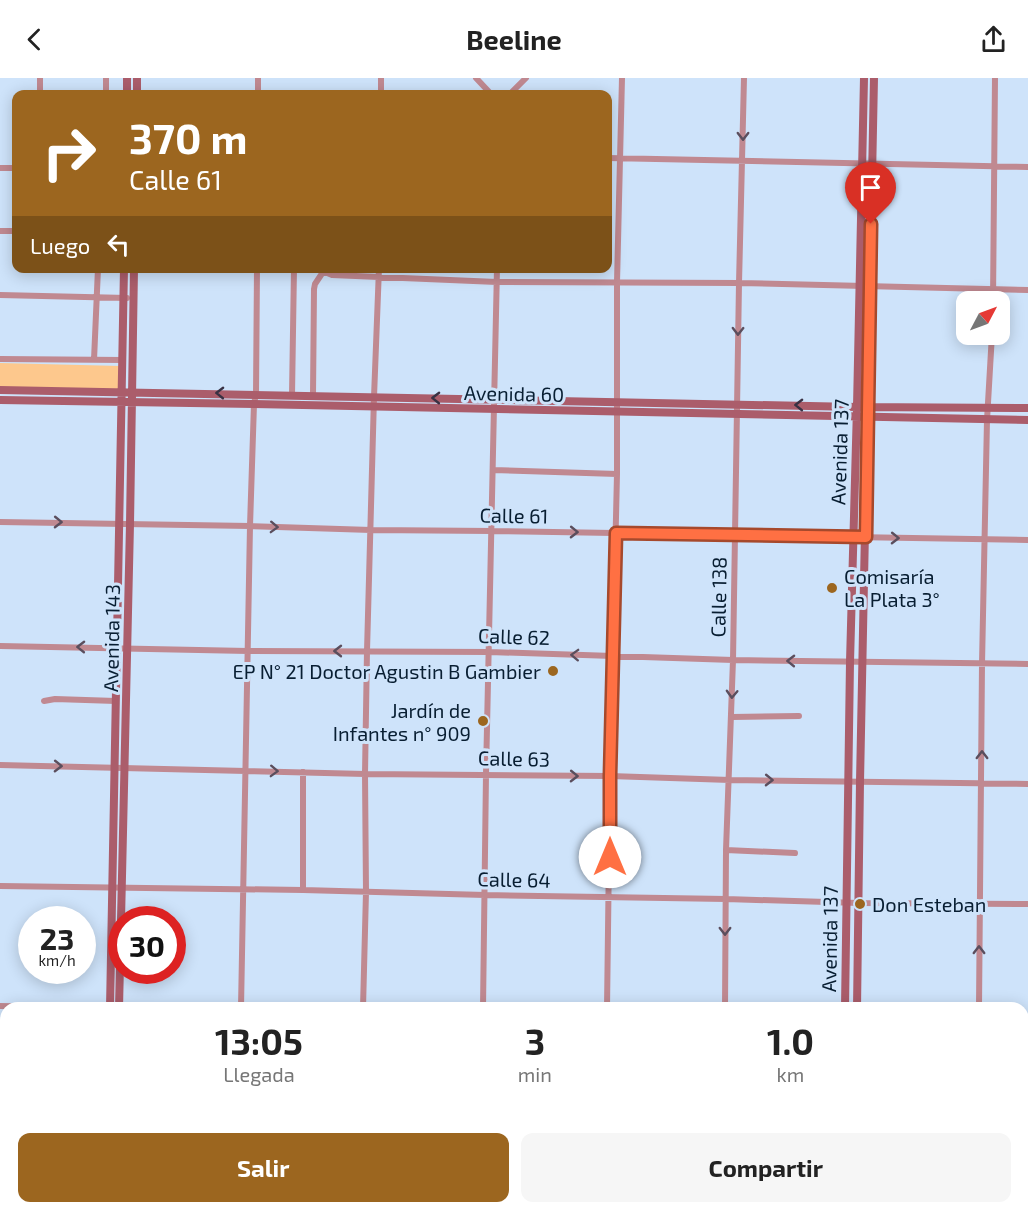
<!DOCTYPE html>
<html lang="es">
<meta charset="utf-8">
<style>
body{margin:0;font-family:"Exo 2",sans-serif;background:#f6f6f6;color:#222;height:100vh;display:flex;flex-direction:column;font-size:22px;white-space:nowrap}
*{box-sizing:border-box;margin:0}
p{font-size:20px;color:#767676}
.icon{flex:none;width:33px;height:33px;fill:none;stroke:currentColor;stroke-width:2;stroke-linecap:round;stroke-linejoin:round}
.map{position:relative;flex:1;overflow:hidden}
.panel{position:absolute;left:0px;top:924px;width:1029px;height:212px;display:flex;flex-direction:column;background:#fff;border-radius:18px 18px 0 0;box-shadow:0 3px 15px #0003}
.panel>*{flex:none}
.banner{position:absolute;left:12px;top:12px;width:600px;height:183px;border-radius:12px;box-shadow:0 3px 15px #0003;background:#9c661f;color:#fff;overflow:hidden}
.needle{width:39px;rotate:49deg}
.controls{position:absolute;left:956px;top:213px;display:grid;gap:12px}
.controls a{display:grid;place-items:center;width:54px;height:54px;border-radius:12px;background:#fff;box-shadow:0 3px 15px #0003;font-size:30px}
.speed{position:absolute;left:18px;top:828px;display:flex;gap:12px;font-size:30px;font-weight:700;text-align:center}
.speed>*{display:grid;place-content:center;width:78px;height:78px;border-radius:50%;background:#fff;box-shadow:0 3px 15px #0003;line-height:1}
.speed small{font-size:15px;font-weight:400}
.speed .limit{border:9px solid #d22;background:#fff;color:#111}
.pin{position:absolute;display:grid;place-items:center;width:51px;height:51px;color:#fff;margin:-62px -26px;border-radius:50% 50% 50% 0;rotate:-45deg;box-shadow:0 0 6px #0007}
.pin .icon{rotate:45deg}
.me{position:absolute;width:66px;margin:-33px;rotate:0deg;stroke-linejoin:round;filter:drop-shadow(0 0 4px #0008)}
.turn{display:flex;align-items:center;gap:21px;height:126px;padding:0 18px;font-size:27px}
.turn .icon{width:78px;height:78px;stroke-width:2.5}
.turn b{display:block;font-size:42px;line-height:51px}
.then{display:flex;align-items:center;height:57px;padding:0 18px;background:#0003;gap:12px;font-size:22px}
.eta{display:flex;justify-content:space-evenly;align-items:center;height:102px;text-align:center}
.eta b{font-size:36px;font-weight:700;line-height:42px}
.primary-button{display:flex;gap:12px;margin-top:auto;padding:12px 18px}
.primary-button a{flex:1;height:69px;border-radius:12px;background:#9c661f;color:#fff;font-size:24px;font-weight:700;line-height:69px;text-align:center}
.primary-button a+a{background:#f6f6f6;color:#222}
header{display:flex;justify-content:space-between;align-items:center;height:78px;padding:0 18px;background:#fff;font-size:27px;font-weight:700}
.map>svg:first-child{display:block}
.green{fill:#fdc88d}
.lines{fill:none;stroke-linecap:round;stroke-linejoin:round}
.minor{stroke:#c08991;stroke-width:6}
.secondary{stroke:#ab5d6b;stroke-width:8}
.oneway{stroke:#5b4e5d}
.oneway2{stroke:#393143}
.route-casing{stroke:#a6492c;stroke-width:15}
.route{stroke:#ff7043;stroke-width:10}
.poi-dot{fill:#9c661f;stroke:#cee3fa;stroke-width:2}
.labels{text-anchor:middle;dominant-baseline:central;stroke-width:6;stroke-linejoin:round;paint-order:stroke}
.street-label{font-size:20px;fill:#081e32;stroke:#cee3fa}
.poi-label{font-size:20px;fill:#081e32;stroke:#cee3fa;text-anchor:start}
</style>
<header><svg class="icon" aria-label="back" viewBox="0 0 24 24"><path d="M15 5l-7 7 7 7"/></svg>Beeline<svg class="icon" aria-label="share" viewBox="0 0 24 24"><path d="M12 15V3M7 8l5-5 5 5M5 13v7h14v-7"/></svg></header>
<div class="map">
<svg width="1028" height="1135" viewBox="0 0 1028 1135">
<rect width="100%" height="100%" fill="#cee3fa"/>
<path class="green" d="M 0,285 L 121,288 L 121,314 L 0,312 Z
M 1028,1084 L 1028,1135 L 357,1135 L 430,1130 L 1023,1130 L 1023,1085 Z"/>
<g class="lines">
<path class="minor" d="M 476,0 L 491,16
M 40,16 L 40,0
M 106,16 L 106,0
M 258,16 L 258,0
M 381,16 L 381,0
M 510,16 L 526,0
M 608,80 L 1028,89
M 0,90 L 16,90
M 0,153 L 16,153
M 315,190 L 332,197 L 497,204 L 739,205 L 1028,212
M 0,217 L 127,220
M 993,224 L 995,0
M 0,281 L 123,282
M 94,282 L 98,190
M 292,317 L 294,190
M 313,317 L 314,211 L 315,206 L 323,194
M 493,392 L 617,396
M 0,444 L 250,448 L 371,452 L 492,453 L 1028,462
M 0,568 L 248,573 L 490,574 L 733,582 L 1028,586
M 44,623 L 55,621 L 116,623
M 732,639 L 799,638
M 0,687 L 365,696 L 610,698 L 730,702 L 1028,706
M 726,772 L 795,775
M 0,808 L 303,812 L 485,817 L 726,821 L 859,825 L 1028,826
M 303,812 L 303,694
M 0,928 L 112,930
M 241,930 L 250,448 L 254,326 L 256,316 L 257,190
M 363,930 L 366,814 L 365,696 L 367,573 L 374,319 L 379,190
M 483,930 L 486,696 L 497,190
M 607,930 L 610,698 L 617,396 L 617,204 L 622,0
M 725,930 L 726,772 L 733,582 L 739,205 L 744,0
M 979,930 L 982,586 L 987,342 L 992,256
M 1023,949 L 1028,949
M 176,1135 L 176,1130
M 237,1135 L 238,1130
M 359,1135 L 359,1130
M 479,1135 L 479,1130
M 603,1135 L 603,1130
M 723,1135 L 723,1130
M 974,1135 L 975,1130"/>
<path class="secondary" d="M 127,16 L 127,0
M 137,16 L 137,0
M 0,312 L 857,329 L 1028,330
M 0,322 L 254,326 L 1028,342
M 110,930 L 124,190
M 119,930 L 130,446 L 134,190
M 845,930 L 850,584 L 857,329 L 864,0
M 857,930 L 860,704 L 874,0
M 0,1053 L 6,1054
M 1023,1076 L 1028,1076
M 106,1135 L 106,1130
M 115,1135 L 115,1130
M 844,1135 L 844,1130
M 853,1135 L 853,1130"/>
</g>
<defs><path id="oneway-chevron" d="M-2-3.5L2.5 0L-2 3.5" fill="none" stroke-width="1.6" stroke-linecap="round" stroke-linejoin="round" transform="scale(1.5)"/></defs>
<g class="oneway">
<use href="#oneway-chevron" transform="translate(743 58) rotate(90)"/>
<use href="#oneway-chevron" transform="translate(738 253) rotate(91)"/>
<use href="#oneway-chevron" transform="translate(58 444) rotate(1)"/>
<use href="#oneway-chevron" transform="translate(274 449) rotate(2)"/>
<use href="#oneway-chevron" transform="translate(574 454) rotate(1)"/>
<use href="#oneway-chevron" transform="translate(895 460) rotate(1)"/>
<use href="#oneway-chevron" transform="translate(81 569) rotate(-179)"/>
<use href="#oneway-chevron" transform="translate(338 573) rotate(-180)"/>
<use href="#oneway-chevron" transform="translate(575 577) rotate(-178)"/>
<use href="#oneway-chevron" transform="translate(791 583) rotate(-179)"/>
<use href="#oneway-chevron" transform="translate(732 616) rotate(92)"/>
<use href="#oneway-chevron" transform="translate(982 677) rotate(-90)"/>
<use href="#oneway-chevron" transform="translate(58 688) rotate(1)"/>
<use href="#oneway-chevron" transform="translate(274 693) rotate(2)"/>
<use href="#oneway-chevron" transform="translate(574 698) rotate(1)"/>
<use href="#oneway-chevron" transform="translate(769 702) rotate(1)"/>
<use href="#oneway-chevron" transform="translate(725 853) rotate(90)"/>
<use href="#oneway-chevron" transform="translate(979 872) rotate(-90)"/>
</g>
<g class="oneway2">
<use href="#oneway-chevron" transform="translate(220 315) rotate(-179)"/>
<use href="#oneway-chevron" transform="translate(436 320) rotate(-179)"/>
<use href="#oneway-chevron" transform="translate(799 327) rotate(-179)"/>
</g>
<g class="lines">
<g class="route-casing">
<path id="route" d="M 610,779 L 610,698 L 616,455 L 866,459 L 871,146"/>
</g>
<use href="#route" class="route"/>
</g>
<g class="poi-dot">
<circle cx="832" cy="510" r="6"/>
<circle cx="553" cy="593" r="6"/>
<circle cx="483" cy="643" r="6"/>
<circle cx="860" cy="826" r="6"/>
</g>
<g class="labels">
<g class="street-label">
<text transform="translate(514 315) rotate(1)">Avenida 60</text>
<text transform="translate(839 374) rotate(-88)">Avenida 137</text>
<text transform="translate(514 437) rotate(1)">Calle 61</text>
<text transform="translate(718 519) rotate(-89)">Calle 138</text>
<text transform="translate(514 558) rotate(2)">Calle 62</text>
<text transform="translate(111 560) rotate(-89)">Avenida 143</text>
<text transform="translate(514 680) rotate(1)">Calle 63</text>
<text transform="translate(514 801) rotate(1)">Calle 64</text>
<text transform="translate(829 861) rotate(-89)">Avenida 137</text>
</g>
<g class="poi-label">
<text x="844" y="498">Comisaría<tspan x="844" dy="23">La Plata 3°</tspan></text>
<text x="541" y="593" text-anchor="end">EP N° 21 Doctor Agustin B Gambier</text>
<text x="471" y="632" text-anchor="end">Jardín de<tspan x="471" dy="23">Infantes n° 909</tspan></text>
<text x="872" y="826">Don Esteban</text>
</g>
</g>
</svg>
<div class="controls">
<a><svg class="needle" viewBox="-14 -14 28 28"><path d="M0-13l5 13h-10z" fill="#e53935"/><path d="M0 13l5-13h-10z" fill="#767676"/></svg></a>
</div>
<div class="speed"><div>23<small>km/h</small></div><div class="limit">30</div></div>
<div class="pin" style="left:871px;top:146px;background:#d93025"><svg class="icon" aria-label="arrive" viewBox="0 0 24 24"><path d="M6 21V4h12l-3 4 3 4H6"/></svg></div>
<svg class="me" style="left:610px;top:779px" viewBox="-20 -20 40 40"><circle r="19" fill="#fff"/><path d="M0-13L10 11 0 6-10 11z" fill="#ff7043"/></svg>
<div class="banner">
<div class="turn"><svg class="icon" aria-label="right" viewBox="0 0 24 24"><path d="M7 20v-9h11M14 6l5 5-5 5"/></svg><div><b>370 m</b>Calle 61</div></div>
<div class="then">Luego<svg class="icon" aria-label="left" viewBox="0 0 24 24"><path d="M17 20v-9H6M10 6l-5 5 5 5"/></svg></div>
</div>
<section class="panel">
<div class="eta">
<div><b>13:05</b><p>Llegada</p></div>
<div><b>3</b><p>min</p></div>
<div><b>1.0</b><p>km</p></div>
</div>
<div class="primary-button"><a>Salir</a><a>Compartir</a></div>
</section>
</div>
